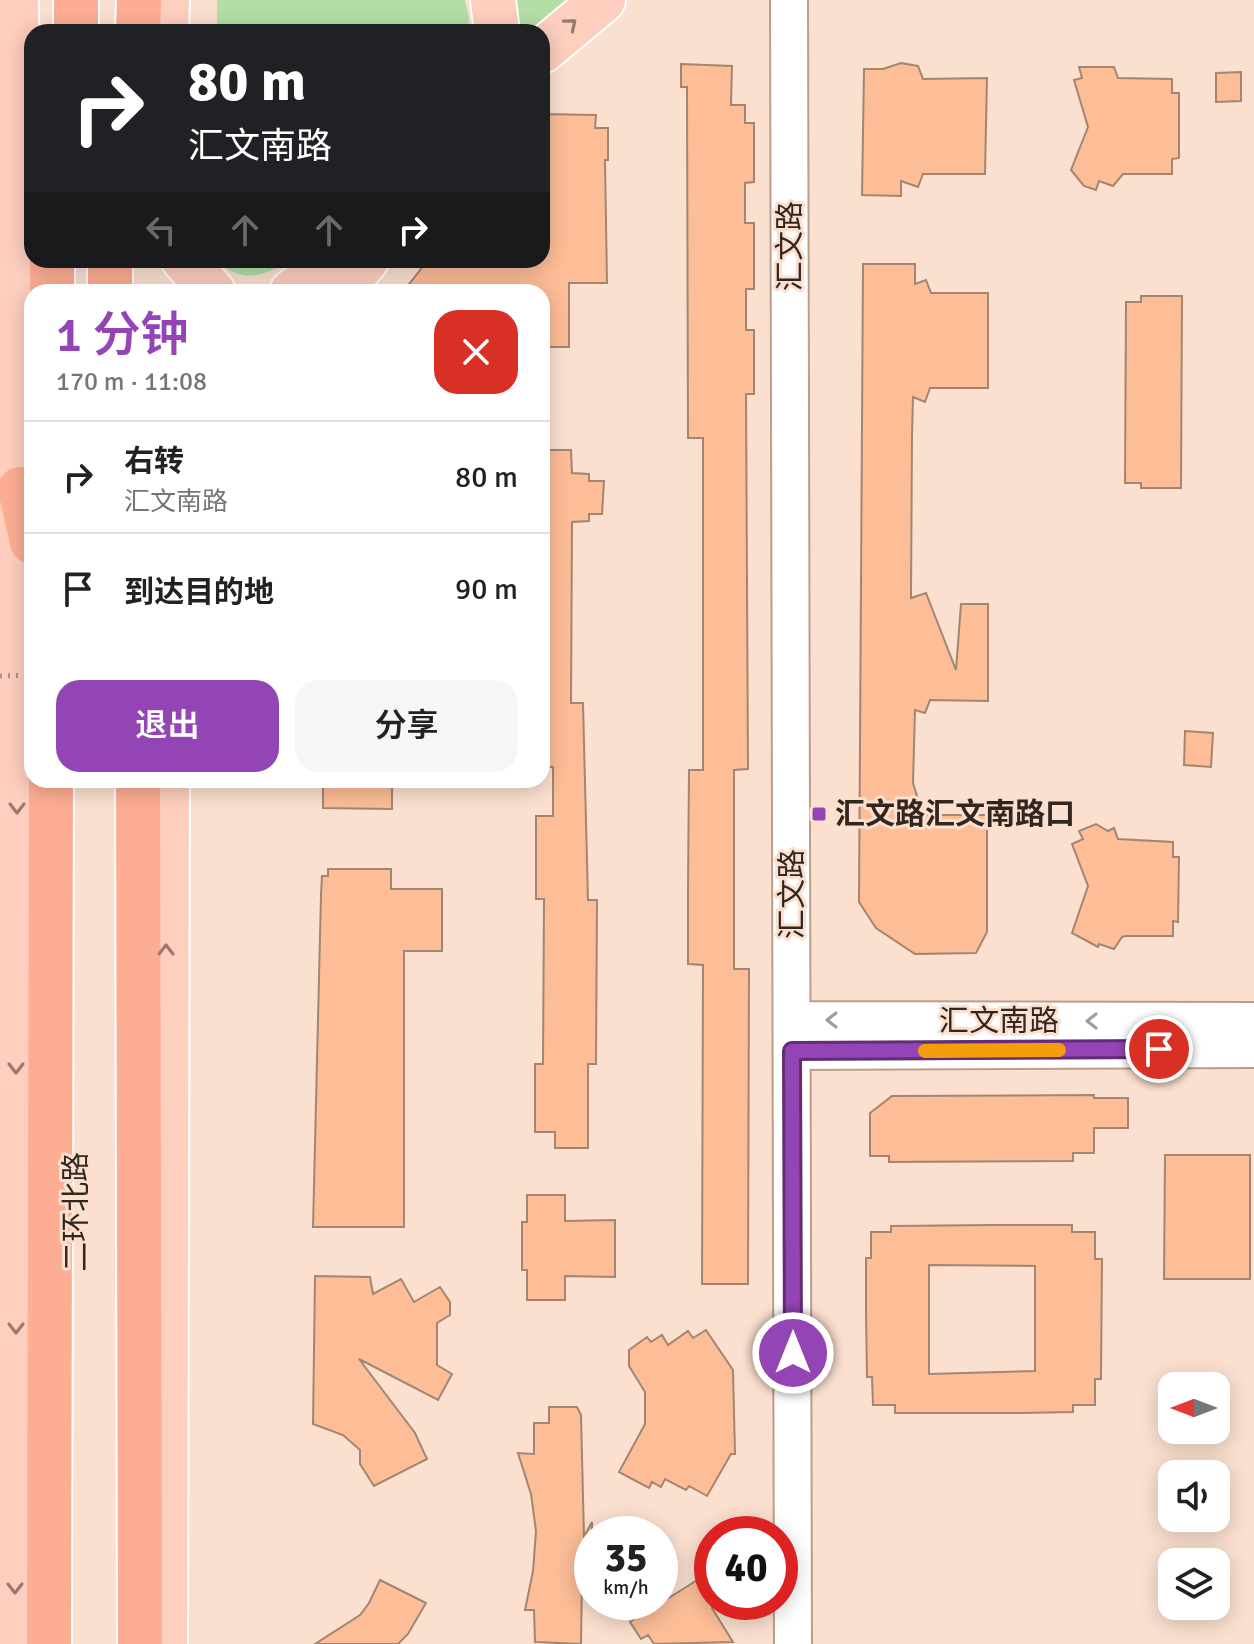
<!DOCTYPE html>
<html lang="zh">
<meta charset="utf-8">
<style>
body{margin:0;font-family:Signika,"Noto Sans SC",sans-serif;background:#f6f6f6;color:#222;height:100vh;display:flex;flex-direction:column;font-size:30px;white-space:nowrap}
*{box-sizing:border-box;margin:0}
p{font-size:26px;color:#767676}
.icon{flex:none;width:44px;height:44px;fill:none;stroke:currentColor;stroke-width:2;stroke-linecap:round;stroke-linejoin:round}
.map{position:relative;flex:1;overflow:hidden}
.drawer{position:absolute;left:24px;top:284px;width:526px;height:504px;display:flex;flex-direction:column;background:#fff;border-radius:24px;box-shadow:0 4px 20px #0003}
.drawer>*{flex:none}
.guide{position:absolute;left:24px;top:24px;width:526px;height:244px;border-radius:24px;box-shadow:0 4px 20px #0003;background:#202124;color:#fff;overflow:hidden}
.needle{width:52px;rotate:270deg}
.buttons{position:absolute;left:1158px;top:1372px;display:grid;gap:16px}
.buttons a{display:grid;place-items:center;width:72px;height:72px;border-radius:16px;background:#fff;box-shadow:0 4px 20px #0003;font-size:40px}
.speed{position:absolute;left:574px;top:1516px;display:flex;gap:16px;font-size:40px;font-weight:700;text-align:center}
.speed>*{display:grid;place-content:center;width:104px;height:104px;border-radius:50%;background:#fff;box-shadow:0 4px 20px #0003;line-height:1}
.speed small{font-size:20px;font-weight:400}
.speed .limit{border:12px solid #d22;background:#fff;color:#111}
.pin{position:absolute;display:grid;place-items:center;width:68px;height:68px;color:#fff;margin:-34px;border:4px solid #fff;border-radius:50%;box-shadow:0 2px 8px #0007}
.me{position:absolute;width:88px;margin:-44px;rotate:0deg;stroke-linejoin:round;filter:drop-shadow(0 0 6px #0008)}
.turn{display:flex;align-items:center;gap:28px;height:168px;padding:0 32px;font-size:36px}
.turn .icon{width:104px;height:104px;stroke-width:2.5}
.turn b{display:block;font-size:56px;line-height:68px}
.lanes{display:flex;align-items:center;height:76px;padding:0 32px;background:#0003;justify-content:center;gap:40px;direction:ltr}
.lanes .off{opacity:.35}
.round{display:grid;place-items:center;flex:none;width:84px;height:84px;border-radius:24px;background:#f6f6f6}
.headline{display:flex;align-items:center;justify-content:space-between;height:136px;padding:0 32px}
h1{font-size:48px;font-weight:600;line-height:60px;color:#9445b5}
.action{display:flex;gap:16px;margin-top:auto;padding:16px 32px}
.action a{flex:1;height:92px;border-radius:24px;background:#9445b5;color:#fff;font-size:32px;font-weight:600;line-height:92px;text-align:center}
.action a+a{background:#f6f6f6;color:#222}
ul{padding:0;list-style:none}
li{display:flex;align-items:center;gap:24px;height:112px;padding:0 32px;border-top:2px solid #e0e0e0}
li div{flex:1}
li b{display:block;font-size:30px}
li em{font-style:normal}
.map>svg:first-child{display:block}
.green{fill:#b4dea6}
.building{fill:#fcbd97;stroke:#a38572;stroke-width:2;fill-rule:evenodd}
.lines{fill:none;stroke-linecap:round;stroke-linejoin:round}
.minor-casing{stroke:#bc9d89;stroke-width:40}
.major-casing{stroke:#fff;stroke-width:48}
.highway-casing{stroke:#fff;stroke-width:48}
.minor{stroke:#fff;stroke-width:36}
.major{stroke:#fecebf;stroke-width:44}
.highway{stroke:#fdad94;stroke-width:44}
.path-bridge{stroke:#a89387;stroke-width:5;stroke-dasharray:2 6;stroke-linecap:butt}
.oneway{stroke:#987a6f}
.oneway2{stroke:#a39d9a}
.route-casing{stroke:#602d76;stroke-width:20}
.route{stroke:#9445b5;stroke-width:14}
.slow{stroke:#f59e0b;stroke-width:14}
.poi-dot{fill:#9445b5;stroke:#fbe0d0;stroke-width:3}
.labels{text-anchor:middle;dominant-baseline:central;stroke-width:6;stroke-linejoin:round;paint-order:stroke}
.street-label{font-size:30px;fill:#33261f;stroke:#fbe0d0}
.poi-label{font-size:30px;font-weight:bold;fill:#33261f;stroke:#fbe0d0;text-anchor:start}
</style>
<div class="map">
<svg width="1254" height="1644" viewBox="0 0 1254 1644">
<rect width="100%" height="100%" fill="#fbe0d0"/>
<path class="green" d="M 217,0 L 465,0 L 469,18 L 468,32 L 217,32 Z
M 511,0 L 576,0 L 539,32 L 513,32 Z
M 217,260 L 287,260 C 265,279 237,282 217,260 Z"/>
<path class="building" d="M 901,63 L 918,66 L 923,79 L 987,78 L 985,174 L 923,174 L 918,187 L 901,181 L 901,196 L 862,195 L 864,69 L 883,69 Z
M 681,64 L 732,66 L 731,105 L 745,105 L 745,123 L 754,123 L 754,182 L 745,183 L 745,223 L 754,223 L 754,289 L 746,289 L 746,330 L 754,330 L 754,394 L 746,394 L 748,769 L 734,770 L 734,969 L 749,969 L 748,1284 L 702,1284 L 703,965 L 688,964 L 688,888 L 689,770 L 703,770 L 703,438 L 688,438 L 687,87 L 681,87 Z
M 1079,67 L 1114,67 L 1118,78 L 1172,79 L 1172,93 L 1179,93 L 1179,158 L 1172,159 L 1172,174 L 1123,174 L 1113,186 L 1099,181 L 1096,190 L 1084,186 L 1071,170 L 1088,127 L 1074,80 L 1082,78 Z
M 1241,72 L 1241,101 L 1216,102 L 1216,73 Z
M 542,114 L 596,115 L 595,128 L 608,128 L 608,160 L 605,160 L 607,283 L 569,283 L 569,347 L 542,347 L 542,292 L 403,292 L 428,260 L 542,260 Z
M 863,264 L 915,264 L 915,284 L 926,280 L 931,293 L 988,293 L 988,388 L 930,388 L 925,402 L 913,397 L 912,435 L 911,598 L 926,593 L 956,670 L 961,604 L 988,604 L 988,701 L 930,700 L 925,713 L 915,710 L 913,783 L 923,815 L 987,815 L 987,932 L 976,953 L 915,954 L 876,928 L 859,902 Z
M 1141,296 L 1182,296 L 1181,488 L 1141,488 L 1141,483 L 1125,483 L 1126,302 L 1141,302 Z
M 542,450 L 571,450 L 572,473 L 589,474 L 589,481 L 604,481 L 602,514 L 589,514 L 589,521 L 572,522 L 571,703 L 583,703 L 588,900 L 597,900 L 596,1064 L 588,1064 L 588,1148 L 555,1148 L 555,1132 L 535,1132 L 535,1064 L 543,1064 L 544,899 L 536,899 L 536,816 L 553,816 L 553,767 L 542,767 Z
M 1185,731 L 1213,733 L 1211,767 L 1184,765 Z
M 323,780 L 392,780 L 392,809 L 323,808 Z
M 1096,824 L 1108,831 L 1114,828 L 1118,839 L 1173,842 L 1173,857 L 1179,857 L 1178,922 L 1173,921 L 1173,936 L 1126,936 L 1122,937 L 1114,949 L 1099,944 L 1098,947 L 1072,933 L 1088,886 L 1072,844 L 1083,839 L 1079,831 Z
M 328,869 L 391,869 L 391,889 L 442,889 L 442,951 L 404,951 L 404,1227 L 313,1227 L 321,895 L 322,876 L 328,876 Z
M 1094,1095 L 1094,1098 L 1128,1098 L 1128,1128 L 1094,1128 L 1094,1153 L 1073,1153 L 1073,1161 L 889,1162 L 889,1156 L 870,1156 L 870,1113 L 892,1096 Z
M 1165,1155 L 1250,1155 L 1250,1279 L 1164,1279 Z
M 527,1195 L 565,1195 L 565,1221 L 615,1220 L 615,1277 L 565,1276 L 565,1300 L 527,1300 L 527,1270 L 522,1270 L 522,1222 L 527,1222 Z
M 992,1225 L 1072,1225 L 1072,1232 L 1095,1232 L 1095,1259 L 1102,1259 L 1101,1379 L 1095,1379 L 1095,1405 L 1073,1405 L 1073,1412 L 1022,1413 L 895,1413 L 895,1405 L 873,1405 L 872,1377 L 867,1377 L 866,1312 L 866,1258 L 871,1258 L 871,1232 L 891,1232 L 891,1226 ZM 929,1265 L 1035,1266 L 1035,1371 L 929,1374 Z
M 315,1276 L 370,1277 L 373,1294 L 401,1279 L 414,1302 L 440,1287 L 450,1302 L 450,1315 L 437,1323 L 437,1365 L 452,1374 L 438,1400 L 359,1359 L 415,1433 L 427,1459 L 374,1486 L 360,1464 L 360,1450 L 343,1435 L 313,1424 Z
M 706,1330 L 733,1370 L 735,1454 L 731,1454 L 707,1496 L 689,1486 L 686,1490 L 665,1479 L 661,1487 L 652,1482 L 649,1488 L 619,1472 L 645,1424 L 645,1392 L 629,1366 L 629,1350 L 647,1337 L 651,1342 L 662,1335 L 668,1345 L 688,1331 L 693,1338 Z
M 549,1407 L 577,1407 L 581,1415 L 584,1537 L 592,1522 L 592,1579 L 582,1580 L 581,1644 L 535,1642 L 534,1610 L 525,1610 L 533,1571 L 536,1531 L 531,1494 L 518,1453 L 534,1454 L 534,1423 L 549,1423 Z
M 699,1579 L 712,1599 L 712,1608 L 733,1642 L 654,1644 L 648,1635 L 641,1639 L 630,1622 L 636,1618 L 627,1602 L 662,1602 Z
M 380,1580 L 426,1603 L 408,1634 L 398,1644 L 315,1644 L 360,1615 L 369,1603 Z"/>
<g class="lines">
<g class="minor-casing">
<path id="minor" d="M 789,0 L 793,1644
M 792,1020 L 1254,1021
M 792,1051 L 1254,1049"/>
</g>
<g class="major-casing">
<path id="major" d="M 493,0 L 497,32
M 166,32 L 167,0
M 542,51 L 603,0
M 184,260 L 213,292
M 292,292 L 307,281 L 325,260
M 339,292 L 366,260
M 15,1644 L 17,760 L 20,489 L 16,0
M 165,1644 L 167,780"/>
</g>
<g class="highway-casing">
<path id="highway" d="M 76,32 L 76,0
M 138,32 L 139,0
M 110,260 L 110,292
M 52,292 L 52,260
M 20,489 L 32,542
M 138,780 L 140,1644
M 49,1644 L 51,780"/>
</g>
<use href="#minor" class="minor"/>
<use href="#major" class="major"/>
<use href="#highway" class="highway"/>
<path class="path-bridge" d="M 0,676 L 32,675"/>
</g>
<defs><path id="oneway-chevron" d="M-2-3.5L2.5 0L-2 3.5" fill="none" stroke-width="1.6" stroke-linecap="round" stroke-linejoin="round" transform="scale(2)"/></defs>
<g class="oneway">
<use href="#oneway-chevron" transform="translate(571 24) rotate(-40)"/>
<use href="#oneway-chevron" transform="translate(17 808) rotate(90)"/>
<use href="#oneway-chevron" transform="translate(166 950) rotate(-90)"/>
<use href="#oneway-chevron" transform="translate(16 1068) rotate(90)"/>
<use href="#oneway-chevron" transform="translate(16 1328) rotate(90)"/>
<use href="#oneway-chevron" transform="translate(15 1588) rotate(90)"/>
</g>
<g class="oneway2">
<use href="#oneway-chevron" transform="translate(832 1020) rotate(-180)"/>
<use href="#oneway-chevron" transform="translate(1092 1021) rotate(-180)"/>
</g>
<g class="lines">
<g class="route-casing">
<path id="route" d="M 793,1353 L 792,1051 L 1159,1049"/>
</g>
<use href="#route" class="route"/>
<path class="slow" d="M 925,1051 L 1059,1050"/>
</g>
<rect class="poi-dot" x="811" y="806" width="16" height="16" rx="4"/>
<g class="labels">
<g class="street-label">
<text transform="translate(790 246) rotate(-90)">汇文路</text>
<text transform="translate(792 894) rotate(-90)">汇文路</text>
<text x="999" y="1021">汇文南路</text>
<text transform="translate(76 1212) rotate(-90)">二环北路</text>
</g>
<g class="poi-label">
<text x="835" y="814">汇文路汇文南路口</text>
</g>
</g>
</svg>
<div class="buttons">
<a><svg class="needle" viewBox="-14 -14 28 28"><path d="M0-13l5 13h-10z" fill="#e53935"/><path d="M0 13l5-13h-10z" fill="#767676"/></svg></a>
<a><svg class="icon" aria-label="sound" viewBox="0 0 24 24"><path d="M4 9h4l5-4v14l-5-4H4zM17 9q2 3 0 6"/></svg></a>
<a><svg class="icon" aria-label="layers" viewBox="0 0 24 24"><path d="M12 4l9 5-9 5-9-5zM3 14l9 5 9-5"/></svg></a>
</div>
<div class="speed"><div>35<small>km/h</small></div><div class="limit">40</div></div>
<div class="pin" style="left:1159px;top:1049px;background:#d93025"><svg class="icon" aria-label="arrive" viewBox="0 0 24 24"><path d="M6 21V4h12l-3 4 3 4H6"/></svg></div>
<svg class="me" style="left:793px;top:1353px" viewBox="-20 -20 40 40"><circle r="17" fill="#9445b5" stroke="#fff" stroke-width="3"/><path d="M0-11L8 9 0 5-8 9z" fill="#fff"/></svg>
<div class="guide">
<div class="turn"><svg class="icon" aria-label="right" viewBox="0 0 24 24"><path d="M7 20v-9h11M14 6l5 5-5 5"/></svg><div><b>80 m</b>汇文南路</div></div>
<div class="lanes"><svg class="icon off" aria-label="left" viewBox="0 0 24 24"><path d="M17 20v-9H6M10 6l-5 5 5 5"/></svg><svg class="icon off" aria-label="ahead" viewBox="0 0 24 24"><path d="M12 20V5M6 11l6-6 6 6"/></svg><svg class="icon off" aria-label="ahead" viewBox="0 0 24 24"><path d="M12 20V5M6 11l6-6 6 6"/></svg><svg class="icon" aria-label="right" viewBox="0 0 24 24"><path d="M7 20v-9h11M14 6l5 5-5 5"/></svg></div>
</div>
<section class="drawer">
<div class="headline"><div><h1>1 分钟</h1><p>170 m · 11:08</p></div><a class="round" style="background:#d93025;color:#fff"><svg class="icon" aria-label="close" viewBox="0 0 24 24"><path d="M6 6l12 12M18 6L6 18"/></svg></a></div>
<ul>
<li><svg class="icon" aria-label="right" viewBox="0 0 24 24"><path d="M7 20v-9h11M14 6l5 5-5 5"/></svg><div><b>右转</b><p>汇文南路</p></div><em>80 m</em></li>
<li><svg class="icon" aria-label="arrive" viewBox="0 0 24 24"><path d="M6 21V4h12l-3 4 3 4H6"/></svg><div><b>到达目的地</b></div><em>90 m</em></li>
</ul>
<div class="action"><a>退出</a><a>分享</a></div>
</section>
</div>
